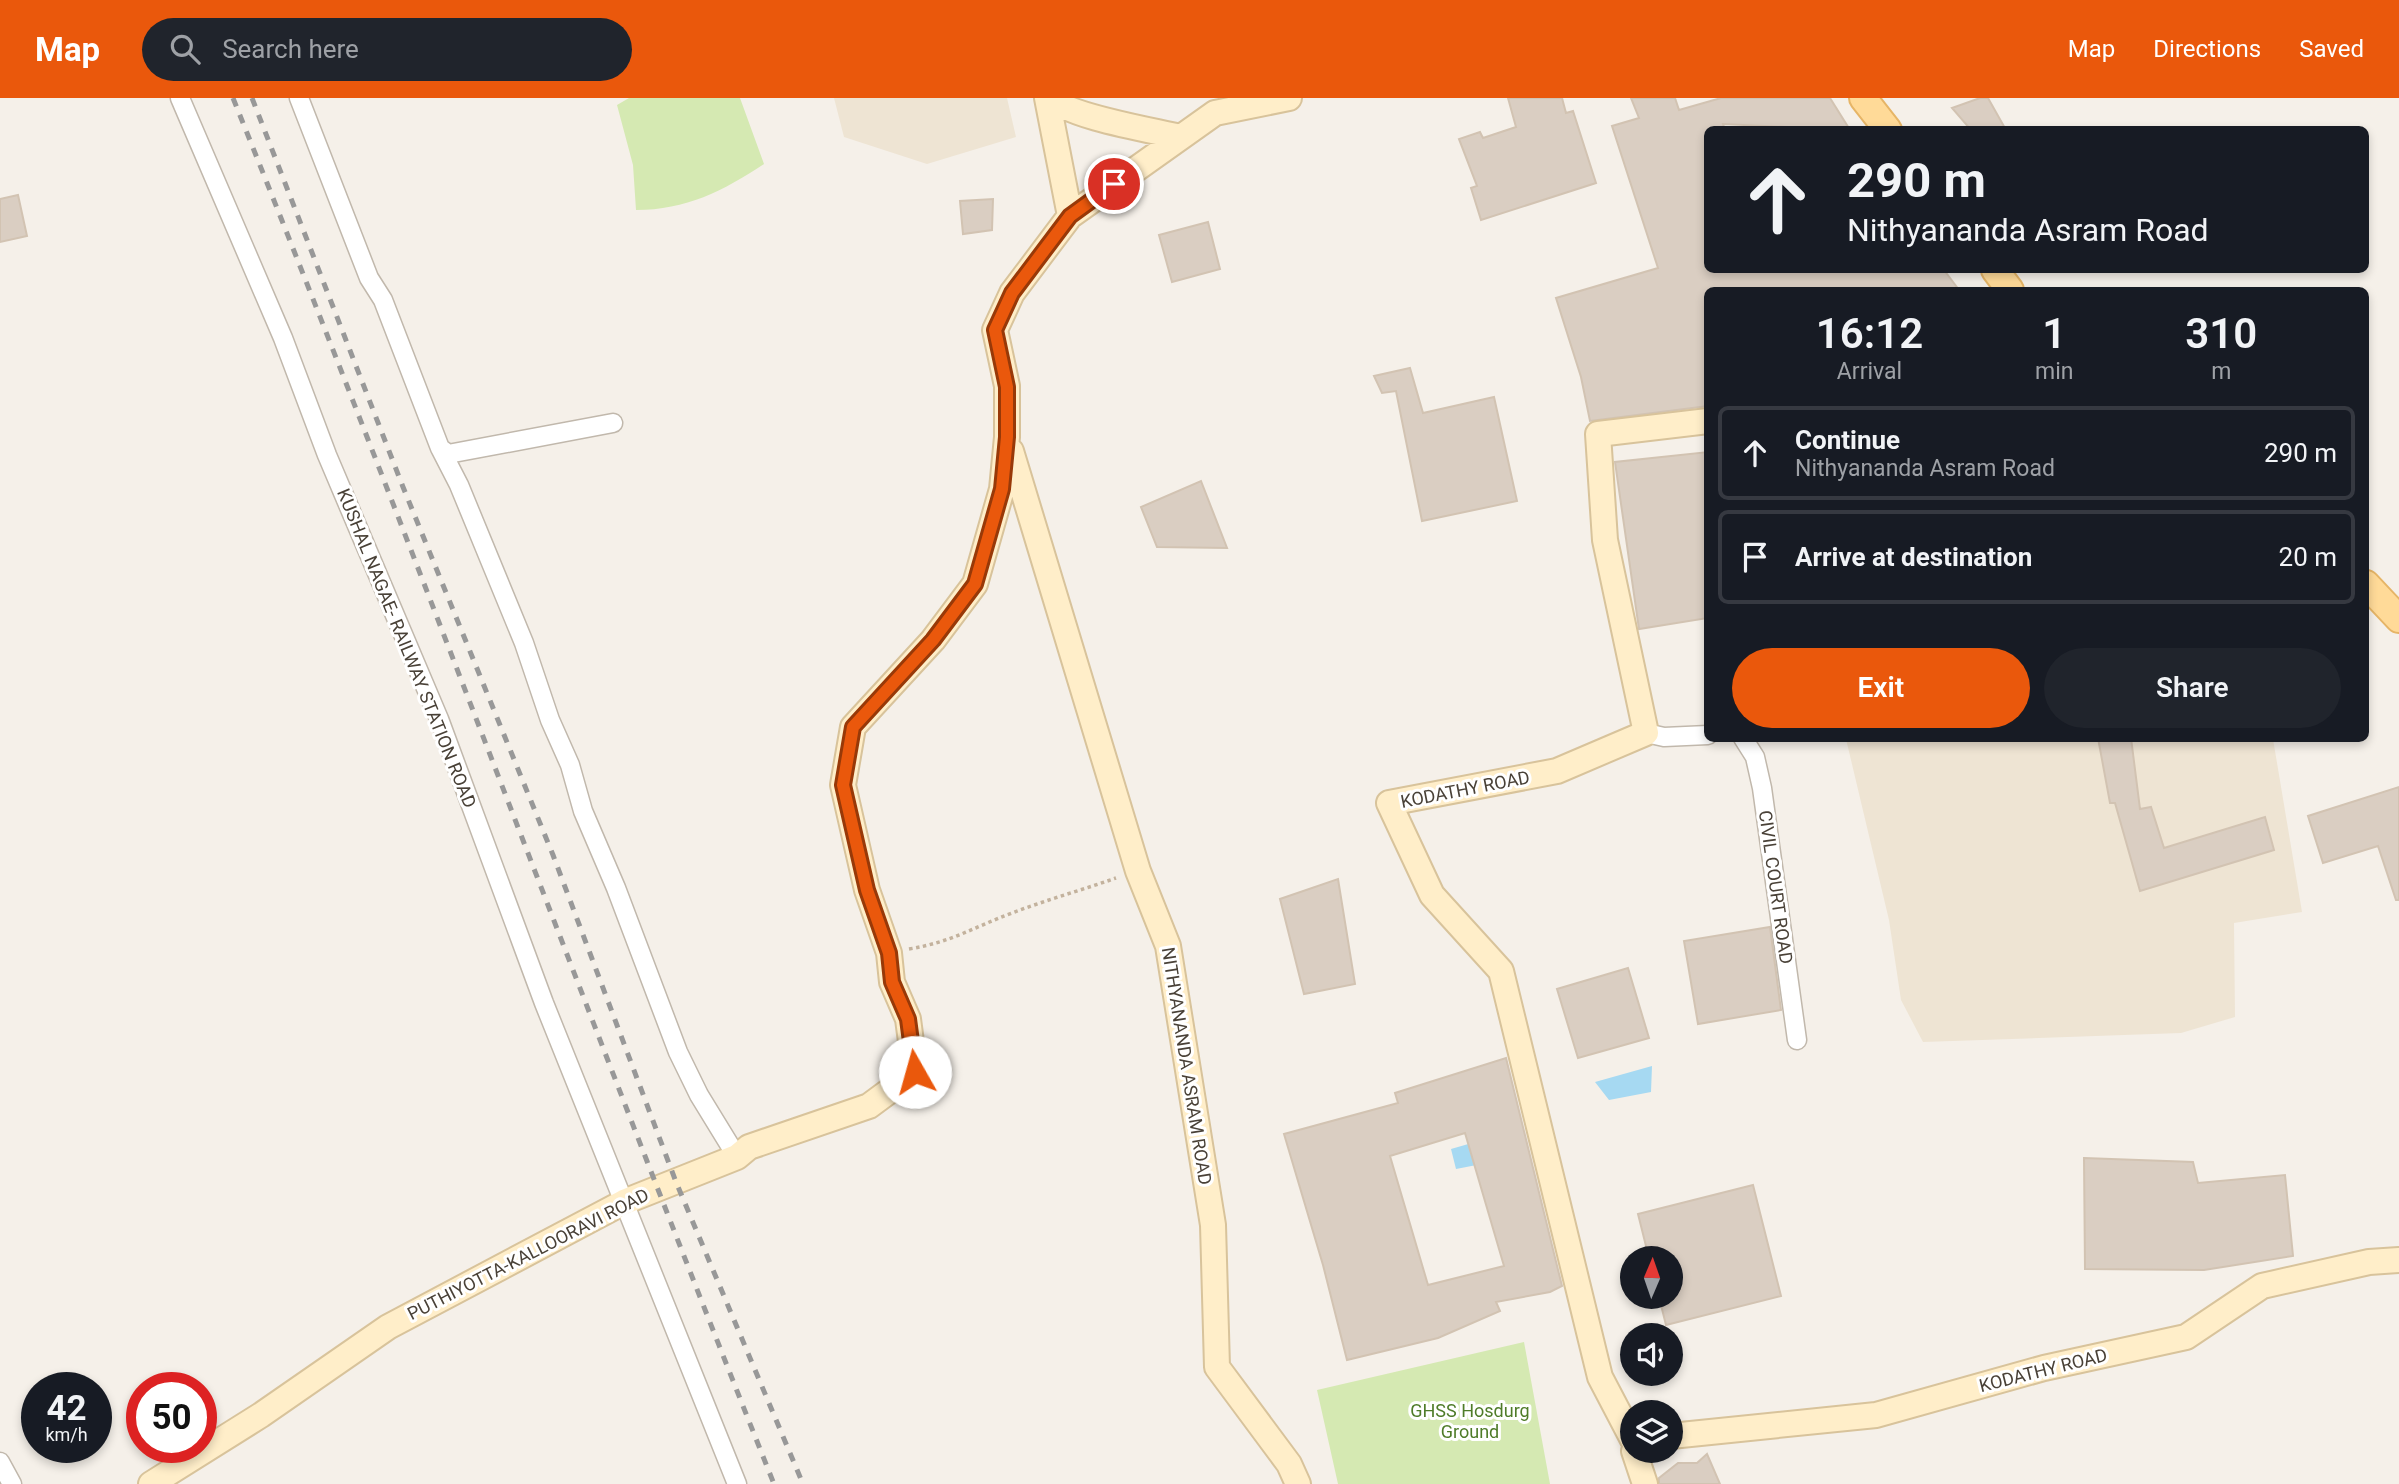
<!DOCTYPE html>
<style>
body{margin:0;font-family:Roboto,sans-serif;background:#20242c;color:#f1f3f6;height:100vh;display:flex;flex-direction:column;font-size:26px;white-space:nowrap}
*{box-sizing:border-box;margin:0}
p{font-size:23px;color:#9ea1a6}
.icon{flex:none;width:38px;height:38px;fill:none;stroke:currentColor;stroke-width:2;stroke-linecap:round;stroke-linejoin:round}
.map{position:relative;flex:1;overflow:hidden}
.panel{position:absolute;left:1704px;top:189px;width:665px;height:455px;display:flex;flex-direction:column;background:#171b24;border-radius:10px;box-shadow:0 4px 10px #0003}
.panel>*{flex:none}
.top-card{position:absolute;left:1704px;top:28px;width:665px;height:147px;border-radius:10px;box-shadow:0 4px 10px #0003;background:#171b24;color:#f1f3f6;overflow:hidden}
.needle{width:46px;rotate:2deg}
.fabs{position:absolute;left:1620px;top:1148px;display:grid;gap:14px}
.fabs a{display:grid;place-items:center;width:63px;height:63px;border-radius:50%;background:#171b24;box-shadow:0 4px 10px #0003;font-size:35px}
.speed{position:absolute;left:21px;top:1274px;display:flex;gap:14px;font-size:35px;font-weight:700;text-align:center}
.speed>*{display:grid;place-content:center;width:91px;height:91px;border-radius:50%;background:#171b24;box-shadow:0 4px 10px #0003;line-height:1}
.speed small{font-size:18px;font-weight:400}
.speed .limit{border:10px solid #d22;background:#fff;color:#111}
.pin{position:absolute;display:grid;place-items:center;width:60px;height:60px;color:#fff;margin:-30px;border:4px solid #fff;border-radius:50%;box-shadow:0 2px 7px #0007}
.me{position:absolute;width:77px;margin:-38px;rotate:353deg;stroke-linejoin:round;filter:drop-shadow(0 0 5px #0008)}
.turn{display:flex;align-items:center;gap:24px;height:147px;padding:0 28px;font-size:32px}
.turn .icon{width:91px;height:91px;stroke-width:2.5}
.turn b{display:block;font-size:49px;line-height:60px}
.eta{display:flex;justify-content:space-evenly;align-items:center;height:119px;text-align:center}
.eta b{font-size:42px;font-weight:600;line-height:49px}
.button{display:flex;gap:14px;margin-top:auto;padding:14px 28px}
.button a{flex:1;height:80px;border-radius:42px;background:#ea580c;color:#fff;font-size:28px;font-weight:600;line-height:80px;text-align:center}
.button a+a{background:#20242c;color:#f1f3f6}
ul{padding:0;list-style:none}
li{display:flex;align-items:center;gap:21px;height:94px;margin:0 14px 10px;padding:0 14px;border:4px solid #363941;border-radius:10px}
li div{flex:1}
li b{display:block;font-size:26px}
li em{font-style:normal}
header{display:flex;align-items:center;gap:42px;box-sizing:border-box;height:98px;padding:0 35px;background:#ea580c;color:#fff}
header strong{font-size:33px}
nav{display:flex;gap:38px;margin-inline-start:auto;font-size:24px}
.search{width:490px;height:63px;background:#20242c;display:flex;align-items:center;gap:18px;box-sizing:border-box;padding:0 24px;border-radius:38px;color:#9ea1a6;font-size:26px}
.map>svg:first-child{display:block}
.education{fill:#eee4d3}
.green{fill:#d5e9b2}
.water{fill:#a6d9f2}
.building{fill:#dacec2;stroke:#d2c3b2;stroke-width:2;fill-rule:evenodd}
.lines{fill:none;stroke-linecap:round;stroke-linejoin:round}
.street-casing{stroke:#c1b8ac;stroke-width:21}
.secondary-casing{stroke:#d8c39b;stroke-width:28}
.primary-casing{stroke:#e6b567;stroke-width:30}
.path{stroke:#c3b29d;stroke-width:3.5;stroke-dasharray:3.5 3.5;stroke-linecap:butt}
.street{stroke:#fff;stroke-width:18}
.secondary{stroke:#ffeec9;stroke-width:24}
.primary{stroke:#ffda98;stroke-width:26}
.rail{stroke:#989898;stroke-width:5;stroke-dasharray:9 9;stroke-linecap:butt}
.route-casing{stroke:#983908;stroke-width:18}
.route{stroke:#ea580c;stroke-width:12}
.labels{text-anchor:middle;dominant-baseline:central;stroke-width:6;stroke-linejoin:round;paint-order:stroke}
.street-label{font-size:18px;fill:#494137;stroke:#fff}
.park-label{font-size:18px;fill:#4f7c29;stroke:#fff}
</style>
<header>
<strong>Map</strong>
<div class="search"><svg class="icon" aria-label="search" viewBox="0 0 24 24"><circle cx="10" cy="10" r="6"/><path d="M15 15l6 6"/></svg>Search here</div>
<nav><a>Map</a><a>Directions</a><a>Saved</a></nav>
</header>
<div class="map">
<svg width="2399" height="1386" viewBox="0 0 2399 1386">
<rect width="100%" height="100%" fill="#f5f0e9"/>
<path class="education" d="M 834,0 L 1007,0 L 1016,39 L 927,66 L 844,39 Z
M 1846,641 L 2273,641 L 2302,814 L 2234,825 L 2235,919 L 2181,935 L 1923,944 L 1901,902 L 1889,822 Z"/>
<path class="green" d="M 629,0 L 740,0 L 764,66 C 723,93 686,112 636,112 L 633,67 L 617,7 Z
M 1524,1244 L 1550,1386 L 1338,1386 L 1317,1292 Z"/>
<path class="water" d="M 1652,968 L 1651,994 L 1609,1002 L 1595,984 Z
M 1510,1034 L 1518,1059 L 1456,1071 L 1451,1051 Z"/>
<path class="building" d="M 1508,0 L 1562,0 L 1566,15 L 1573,13 L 1596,85 L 1481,122 L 1471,90 L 1477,88 L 1459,41 L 1480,34 L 1483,40 L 1516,29 Z
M 1631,0 L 1675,0 L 1679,12 L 1721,0 L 1830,0 L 1850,32 L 1723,26 L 1725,32 L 1708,32 L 1708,172 L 1944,172 L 1959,192 L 1708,192 L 1708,308 L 1590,323 L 1581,279 L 1556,200 L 1658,170 L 1612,28 L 1639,20 Z
M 1980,0 L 1988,0 L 2006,32 L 1971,32 L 1952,10 Z
M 18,97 L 27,138 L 0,144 L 0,101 Z
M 993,101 L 992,132 L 963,136 L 960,103 Z
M 1208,124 L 1220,171 L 1172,184 L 1159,137 Z
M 1410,270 L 1423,315 L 1494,299 L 1517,403 L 1422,423 L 1396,293 L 1382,295 L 1374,278 Z
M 1708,354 L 1708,520 L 1639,531 L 1615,364 Z
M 1201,383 L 1227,450 L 1157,449 L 1141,409 Z
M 2098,640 L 2131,640 L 2140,711 L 2151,709 L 2164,750 L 2265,719 L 2274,752 L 2140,793 L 2115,705 L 2110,705 Z
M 2399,689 L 2399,802 L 2396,802 L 2378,748 L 2323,765 L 2308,718 Z
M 1338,781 L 1355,886 L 1304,896 L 1280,801 Z
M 1770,829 L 1781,912 L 1698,926 L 1684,843 Z
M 1628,870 L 1649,940 L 1578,960 L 1557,891 Z
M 1506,960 L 1562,1188 L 1550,1194 L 1496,1204 L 1500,1213 L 1438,1240 L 1347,1262 L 1323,1167 L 1284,1036 L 1398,1005 L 1395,995 ZM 1465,1035 L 1504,1168 L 1428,1187 L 1390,1058 Z
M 2084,1060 L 2193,1064 L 2198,1085 L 2285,1077 L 2293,1158 L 2204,1172 L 2085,1171 Z
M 1753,1087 L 1781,1198 L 1666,1227 L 1659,1199 L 1671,1199 L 1671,1160 L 1649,1160 L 1638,1116 Z
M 1707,1356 L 1720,1386 L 1659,1386 L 1659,1380 L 1678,1365 L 1697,1365 Z"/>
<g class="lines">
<g class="street-casing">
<path id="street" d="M 180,0 L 283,240 L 327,357 L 439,621 L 544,905 L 737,1386
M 299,0 L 369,180 L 383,202 L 440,350 L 459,387 L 524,545 L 550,622 L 570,667 L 583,713 L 616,790 L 678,954 L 699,997 L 737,1059
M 440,350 L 448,356 L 613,325
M 1646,635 L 1664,639 L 1708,637
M 1743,640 L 1755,659 L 1762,690 L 1797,942
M 0,1364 L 12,1386"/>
</g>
<g class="secondary-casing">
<path id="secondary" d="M 1047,0 L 1070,118
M 1053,0 C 1065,18 1156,33 1180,39
M 1011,353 L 1138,773 L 1168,848 L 1213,1127 L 1217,1269 L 1289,1366 L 1298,1386
M 1671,1338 L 1876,1317 L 2044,1270 L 2186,1239 L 2262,1188 L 2369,1164 L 2399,1162
M 1633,1342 L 1600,1279 L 1501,873 L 1432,797 L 1389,705 L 1557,673 L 1646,635 L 1605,442 L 1598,336 L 1708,323
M 1634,1353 L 1645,1386
M 151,1386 L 261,1317 L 388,1229 L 624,1104 L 737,1059 L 749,1049 L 869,1008 L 915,974 L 908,921 L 892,884 L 889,855 L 867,792 L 843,687 L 853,629 L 933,542 L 975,486 L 1002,391 L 1007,339 L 1007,288 L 995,232 L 1012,195 L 1070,118 L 1215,15 L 1289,0"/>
</g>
<g class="primary-casing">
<path id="primary" d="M 1863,0 L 1888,32
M 1995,172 L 2010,192
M 2366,486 L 2399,521"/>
</g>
<path class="path" d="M 909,851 C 952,844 974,829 1012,815 C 1046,802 1082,792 1116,780"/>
<use href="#street" class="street"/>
<use href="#secondary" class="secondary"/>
<use href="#primary" class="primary"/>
<path class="rail" d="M 233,0 C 418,460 590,925 774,1386
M 252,0 L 403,389 L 553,757 L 676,1084 L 803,1386"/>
</g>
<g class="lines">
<g class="route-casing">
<path id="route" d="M 915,974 L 908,921 L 892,884 L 889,855 L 867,792 L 843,687 L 853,629 L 933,542 L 975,486 L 1002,391 L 1007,339 L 1007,289 L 995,232 L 1012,195 L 1070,118 L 1114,86"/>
</g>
<use href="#route" class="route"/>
</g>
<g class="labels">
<g class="street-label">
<text transform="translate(407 550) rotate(68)">KUSHAL NAGAE- RAILWAY STATION ROAD</text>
<text transform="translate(1465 691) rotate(-11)">KODATHY ROAD</text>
<text transform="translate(1776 789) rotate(82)">CIVIL COURT ROAD</text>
<text transform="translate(1187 968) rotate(81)">NITHYANANDA ASRAM ROAD</text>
<text transform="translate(528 1156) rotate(-27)">PUTHIYOTTA-KALLOORAVI ROAD</text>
<text transform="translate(2043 1272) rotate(-14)">KODATHY ROAD</text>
</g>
<g class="park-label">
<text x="1470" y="1312">GHSS Hosdurg<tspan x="1470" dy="21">Ground</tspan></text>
</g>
</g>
</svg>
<div class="fabs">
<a><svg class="needle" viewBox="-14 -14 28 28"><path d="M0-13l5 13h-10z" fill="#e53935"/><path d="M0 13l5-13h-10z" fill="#9ea1a6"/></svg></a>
<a><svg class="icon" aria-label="sound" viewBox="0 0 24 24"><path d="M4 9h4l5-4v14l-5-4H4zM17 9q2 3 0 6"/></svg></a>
<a><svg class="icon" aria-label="layers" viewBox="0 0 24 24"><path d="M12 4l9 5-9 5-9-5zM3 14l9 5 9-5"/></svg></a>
</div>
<div class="speed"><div>42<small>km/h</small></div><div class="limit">50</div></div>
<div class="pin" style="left:1114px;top:86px;background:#d93025"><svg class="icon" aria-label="arrive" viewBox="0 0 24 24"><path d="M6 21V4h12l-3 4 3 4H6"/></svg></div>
<svg class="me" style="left:915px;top:974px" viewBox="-20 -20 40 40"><circle r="19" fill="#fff"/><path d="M0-13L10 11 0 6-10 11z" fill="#ea580c"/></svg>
<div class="top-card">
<div class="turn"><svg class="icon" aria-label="ahead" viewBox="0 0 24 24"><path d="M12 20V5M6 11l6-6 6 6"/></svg><div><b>290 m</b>Nithyananda Asram Road</div></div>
</div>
<section class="panel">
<div class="eta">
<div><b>16:12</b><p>Arrival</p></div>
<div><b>1</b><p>min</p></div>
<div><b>310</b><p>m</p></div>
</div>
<ul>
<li><svg class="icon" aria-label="ahead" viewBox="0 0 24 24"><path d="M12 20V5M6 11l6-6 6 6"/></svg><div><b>Continue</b><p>Nithyananda Asram Road</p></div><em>290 m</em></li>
<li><svg class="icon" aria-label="arrive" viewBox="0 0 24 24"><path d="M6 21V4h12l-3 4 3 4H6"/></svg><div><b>Arrive at destination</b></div><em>20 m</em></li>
</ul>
<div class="button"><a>Exit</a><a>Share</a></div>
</section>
</div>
